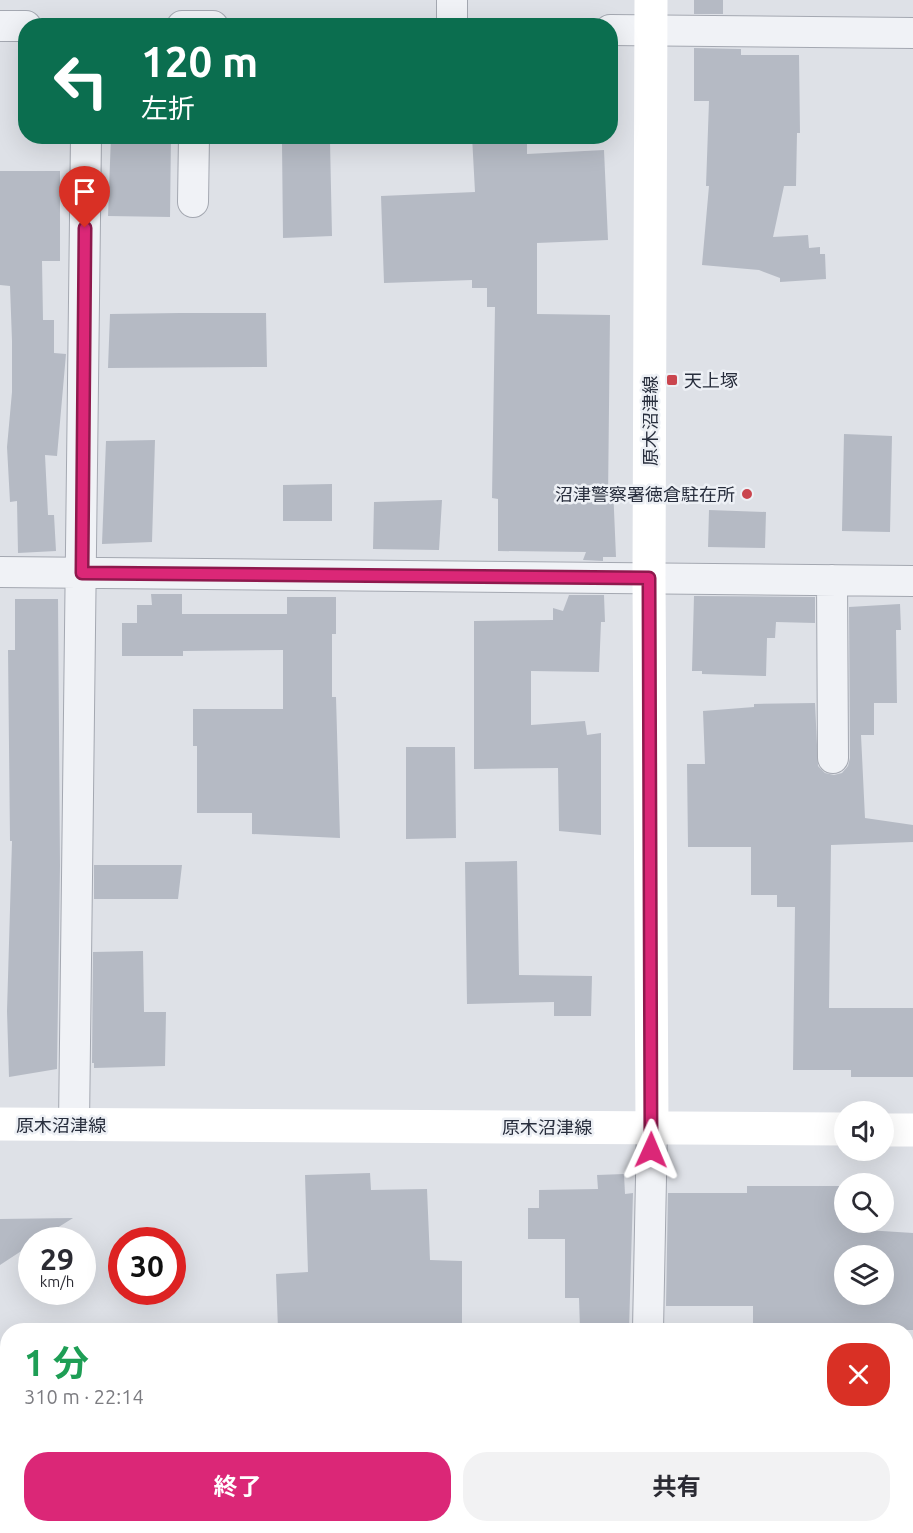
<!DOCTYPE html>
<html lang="ja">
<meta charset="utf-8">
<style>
body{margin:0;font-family:Ubuntu,"Noto Sans JP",sans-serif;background:#f2f2f3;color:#2b2b33;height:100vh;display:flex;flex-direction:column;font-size:22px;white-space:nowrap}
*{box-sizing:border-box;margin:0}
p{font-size:20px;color:#7c7c81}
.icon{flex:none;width:33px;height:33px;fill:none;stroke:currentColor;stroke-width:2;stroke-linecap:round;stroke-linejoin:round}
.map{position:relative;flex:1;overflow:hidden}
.side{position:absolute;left:0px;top:1323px;width:914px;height:210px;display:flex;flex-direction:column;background:#fff;border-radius:24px 24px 0 0;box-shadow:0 6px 24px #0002}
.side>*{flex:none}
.hud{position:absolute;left:18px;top:18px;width:600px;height:126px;border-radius:24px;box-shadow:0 6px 24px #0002;background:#0b6e4f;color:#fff;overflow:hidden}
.fabs{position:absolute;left:834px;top:1101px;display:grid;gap:12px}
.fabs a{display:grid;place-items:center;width:60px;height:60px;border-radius:50%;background:#fff;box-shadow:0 6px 24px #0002;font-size:30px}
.speed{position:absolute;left:18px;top:1227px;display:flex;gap:12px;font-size:30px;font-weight:700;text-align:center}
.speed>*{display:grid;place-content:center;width:78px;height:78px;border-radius:50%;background:#fff;box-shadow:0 6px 24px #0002;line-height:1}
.speed small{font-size:15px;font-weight:400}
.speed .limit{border:9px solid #d22;background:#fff;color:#111}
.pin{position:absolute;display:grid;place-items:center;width:51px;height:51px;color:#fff;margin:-62px -26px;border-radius:50% 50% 50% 0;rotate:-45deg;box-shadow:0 0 6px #0007}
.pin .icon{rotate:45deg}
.me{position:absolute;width:66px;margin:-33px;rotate:1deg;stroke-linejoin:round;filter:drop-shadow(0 0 4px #0008)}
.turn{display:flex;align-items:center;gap:21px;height:126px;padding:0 24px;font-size:27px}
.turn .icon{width:78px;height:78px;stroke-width:2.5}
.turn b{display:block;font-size:42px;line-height:51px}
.round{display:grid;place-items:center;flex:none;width:63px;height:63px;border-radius:24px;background:#f2f2f3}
.summary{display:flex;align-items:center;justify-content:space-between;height:102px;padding:0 24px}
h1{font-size:36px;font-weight:700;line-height:45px;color:#1e9e55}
.button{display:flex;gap:12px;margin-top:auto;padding:12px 24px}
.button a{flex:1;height:69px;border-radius:24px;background:#db2777;color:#fff;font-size:24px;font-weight:700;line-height:69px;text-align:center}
.button a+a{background:#f2f2f3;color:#2b2b33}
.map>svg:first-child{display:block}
.building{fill:#b5bac4;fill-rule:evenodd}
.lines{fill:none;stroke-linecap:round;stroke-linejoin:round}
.street-casing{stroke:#a4a8b1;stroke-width:32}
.street{stroke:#f0f2f6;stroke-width:30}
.secondary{stroke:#fff;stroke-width:33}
.route-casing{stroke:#8e194d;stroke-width:15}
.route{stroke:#db2777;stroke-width:10}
.poi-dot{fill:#ca454e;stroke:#edf0f5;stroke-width:2}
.labels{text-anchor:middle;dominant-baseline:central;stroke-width:5;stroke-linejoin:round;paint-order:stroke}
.poi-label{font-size:18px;fill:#282e3d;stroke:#edf0f5;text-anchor:start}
.street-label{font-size:18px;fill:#282e3d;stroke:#edf0f5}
</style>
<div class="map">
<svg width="913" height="1533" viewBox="0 0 913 1533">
<rect width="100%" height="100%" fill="#dee1e7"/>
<path class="building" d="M 694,0 L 723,0 L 723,14 L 694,14 Z
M 694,48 L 741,49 L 741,55 L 799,55 L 800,133 L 797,133 L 796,186 L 784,186 L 773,237 L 808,235 L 809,248 L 820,247 L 820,254 L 825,254 L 826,279 L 780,282 L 780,278 L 759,270 L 702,265 L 709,186 L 706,186 L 709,101 L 694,101 Z
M 111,136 L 171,136 L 170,217 L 108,216 Z
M 472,136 L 527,136 L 527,154 L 604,150 L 608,240 L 537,243 L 537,314 L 610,315 L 608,499 L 613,487 L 616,557 L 603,557 L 603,561 L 583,560 L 586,552 L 498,551 L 498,499 L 492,498 L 495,307 L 487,307 L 487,288 L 472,288 L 472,280 L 384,283 L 381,196 L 475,192 Z
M 330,141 L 332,236 L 283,238 L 282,143 Z
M 0,171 L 60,171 L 60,261 L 42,261 L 43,320 L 54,320 L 54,353 L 66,354 L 57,456 L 45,455 L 48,515 L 54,515 L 56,551 L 18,553 L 17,501 L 10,502 L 7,447 L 12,392 L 12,341 L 10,286 L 0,285 Z
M 180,313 L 266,313 L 267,367 L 108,368 L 110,314 Z
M 844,434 L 892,436 L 890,532 L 842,531 Z
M 155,440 L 152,542 L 102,544 L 106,441 Z
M 332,484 L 332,521 L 283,521 L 283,485 Z
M 442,500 L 439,550 L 373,549 L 374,502 Z
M 709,510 L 766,512 L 765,548 L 708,547 Z
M 151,594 L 182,594 L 182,614 L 287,614 L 287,597 L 336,597 L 336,634 L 332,634 L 332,697 L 336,697 L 340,838 L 252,834 L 252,813 L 197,813 L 197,746 L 193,746 L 193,709 L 283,709 L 283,650 L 183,651 L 183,656 L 122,656 L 122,623 L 137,623 L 137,605 L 152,605 Z
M 569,595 L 604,595 L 605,622 L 601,622 L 599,672 L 531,671 L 531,725 L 585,721 L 587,735 L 601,733 L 601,835 L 559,831 L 558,768 L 474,769 L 474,621 L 553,620 L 553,608 L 563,611 Z
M 694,596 L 815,597 L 815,623 L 776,622 L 775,638 L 767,638 L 766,676 L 702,674 L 702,671 L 692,671 Z
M 15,599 L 58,599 L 60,866 L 57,1069 L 9,1077 L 7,1011 L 12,841 L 10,841 L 8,650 L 15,650 Z
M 900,604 L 901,630 L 896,630 L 897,703 L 874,703 L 874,735 L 861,735 L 865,818 L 913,825 L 913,842 L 831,845 L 829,1008 L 913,1008 L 913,1077 L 851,1077 L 851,1070 L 793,1070 L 795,907 L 777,907 L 777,895 L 751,895 L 751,847 L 688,847 L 687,764 L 705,764 L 703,711 L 754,707 L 754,704 L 815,703 L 818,766 L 825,773 L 834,775 L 842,773 L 848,766 L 850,758 L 849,607 Z
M 406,747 L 455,747 L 456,838 L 406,839 Z
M 517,861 L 519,975 L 592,976 L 591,1016 L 554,1016 L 554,1002 L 467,1004 L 465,862 Z
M 94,865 L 182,865 L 178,899 L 94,899 Z
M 143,951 L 144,1012 L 166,1012 L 165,1066 L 94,1068 L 94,1063 L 92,1063 L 93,952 Z
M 370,1173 L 371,1190 L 427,1189 L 430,1260 L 462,1261 L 462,1330 L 278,1330 L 276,1274 L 308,1272 L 305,1175 Z
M 624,1174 L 625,1194 L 633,1193 L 629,1330 L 580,1330 L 579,1298 L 565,1298 L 565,1239 L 528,1239 L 528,1208 L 539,1208 L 539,1190 L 598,1189 L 597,1175 Z
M 747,1186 L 844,1186 L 844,1222 L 866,1222 L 866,1230 L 913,1233 L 913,1330 L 840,1330 L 840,1325 L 753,1325 L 753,1306 L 666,1306 L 668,1193 L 747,1193 ZM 844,1256 L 884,1256 L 884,1294 L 844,1294 Z
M 73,1218 L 38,1240 L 32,1240 L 32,1244 L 0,1265 L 0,1219 Z"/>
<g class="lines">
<g class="street-casing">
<path id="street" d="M 0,26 L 26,26
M 182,26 L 213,26
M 452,26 L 452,0
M 610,30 L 913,33
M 193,202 L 194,136
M 0,572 L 913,581
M 832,580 L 833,758
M 74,1125 L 86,136
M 648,1330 L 652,1127
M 906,1417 L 913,1417
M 644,1533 L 644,1526
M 833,1533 L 833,1526
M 907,1533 L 908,1514"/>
</g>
<use href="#street" class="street"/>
<path class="secondary" d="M 651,0 L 649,578 L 652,1127
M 0,1124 L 844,1129
M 884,1130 L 913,1130"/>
</g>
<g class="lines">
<g class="route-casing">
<path id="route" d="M 85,228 L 82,573 L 649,578 L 651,1150"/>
</g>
<use href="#route" class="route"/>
</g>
<g class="poi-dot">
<rect x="666" y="374" width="12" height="12" rx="3"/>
<circle cx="747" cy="494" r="6"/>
</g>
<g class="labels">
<g class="poi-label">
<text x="684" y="380">天上塚</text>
<text x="735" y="494" text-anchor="end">沼津警察署徳倉駐在所</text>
</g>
<g class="street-label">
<text transform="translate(650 421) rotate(-90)">原木沼津線</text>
<text x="61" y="1125">原木沼津線</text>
<text x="547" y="1127">原木沼津線</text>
</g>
</g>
</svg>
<div class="fabs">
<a><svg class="icon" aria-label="sound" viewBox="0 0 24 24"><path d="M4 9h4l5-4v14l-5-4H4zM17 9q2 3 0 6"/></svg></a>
<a><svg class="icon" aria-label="search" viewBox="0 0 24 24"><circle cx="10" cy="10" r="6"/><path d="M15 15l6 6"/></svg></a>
<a><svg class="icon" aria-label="layers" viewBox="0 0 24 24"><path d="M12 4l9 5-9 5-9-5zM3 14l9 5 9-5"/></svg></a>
</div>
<div class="speed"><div>29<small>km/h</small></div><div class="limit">30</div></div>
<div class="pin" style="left:85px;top:228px;background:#d93025"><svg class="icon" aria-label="arrive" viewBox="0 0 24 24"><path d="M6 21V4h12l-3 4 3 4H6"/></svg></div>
<svg class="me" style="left:651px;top:1150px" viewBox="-20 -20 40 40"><path d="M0-17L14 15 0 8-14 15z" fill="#db2777" stroke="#fff" stroke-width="4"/></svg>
<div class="hud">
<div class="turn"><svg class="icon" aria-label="left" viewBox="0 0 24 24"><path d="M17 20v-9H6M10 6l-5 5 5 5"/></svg><div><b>120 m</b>左折</div></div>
</div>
<section class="side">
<div class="summary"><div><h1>1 分</h1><p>310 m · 22:14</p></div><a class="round" style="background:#d93025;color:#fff"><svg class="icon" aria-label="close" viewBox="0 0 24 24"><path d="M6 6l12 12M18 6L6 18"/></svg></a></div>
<div class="button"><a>終了</a><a>共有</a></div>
</section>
</div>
